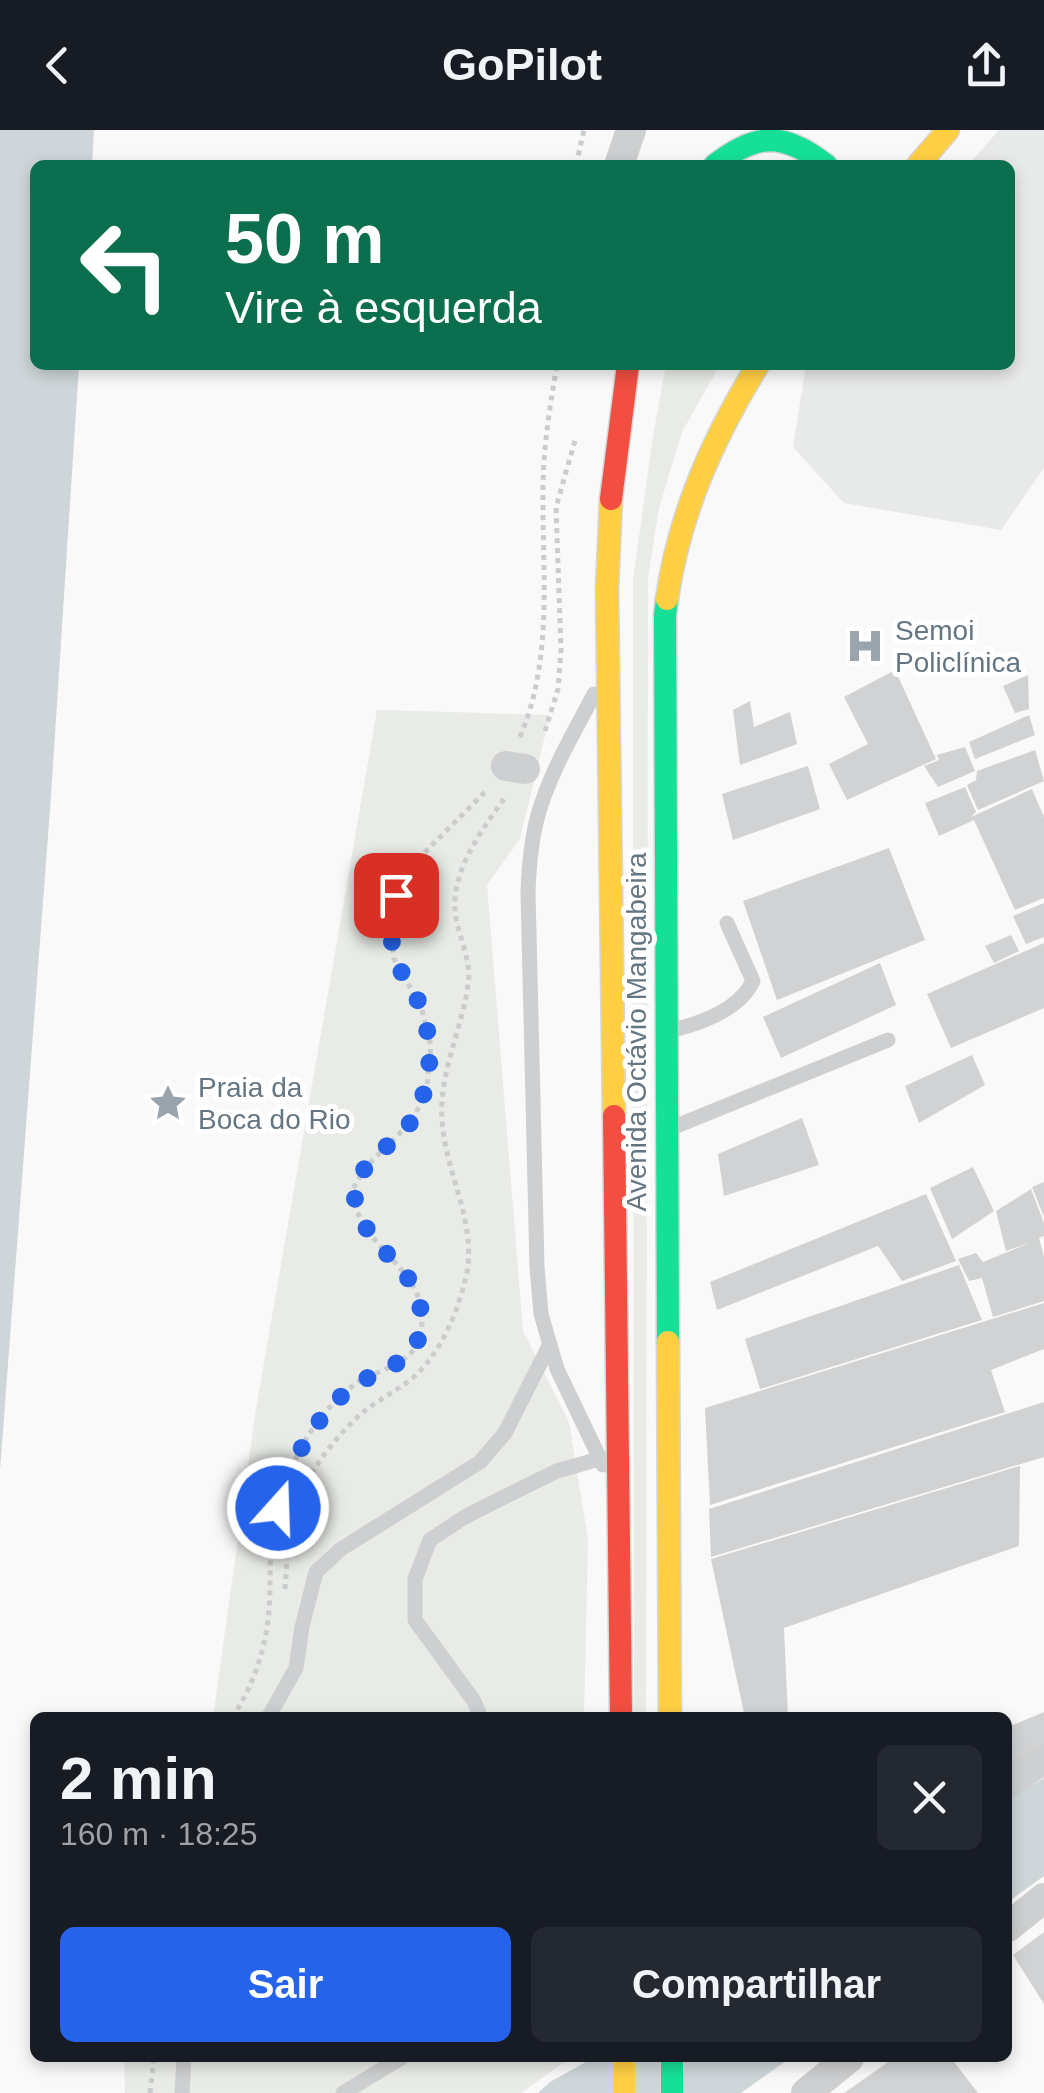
<!DOCTYPE html>
<html lang="pt">
<meta charset="utf-8">
<style>
body{margin:0;font-family:Arial,sans-serif;background:#242831;color:#f1f3f6;height:100vh;display:flex;flex-direction:column;font-size:38px;white-space:nowrap}
*{box-sizing:border-box;margin:0}
p{font-size:32px;color:#9ea1a6}
.icon{flex:none;width:55px;height:55px;fill:none;stroke:currentColor;stroke-width:2;stroke-linecap:round;stroke-linejoin:round}
.map{position:relative;flex:1;overflow:hidden}
.drawer{position:absolute;left:30px;top:1582px;width:982px;height:350px;display:flex;flex-direction:column;background:#171b24;border-radius:15px;box-shadow:0 5px 15px #0003}
.drawer>*{flex:none}
.guide{position:absolute;left:30px;top:30px;width:985px;height:210px;border-radius:15px;box-shadow:0 5px 15px #0003;background:#0b6e4f;color:#fff;overflow:hidden}
.pin{position:absolute;display:grid;place-items:center;width:85px;height:85px;color:#fff;margin:-42px;border-radius:20px;box-shadow:0 5px 15px #0006}
.me{position:absolute;width:110px;margin:-55px;rotate:20deg;stroke-linejoin:round;filter:drop-shadow(0 0 8px #0008)}
.turn{display:flex;align-items:center;gap:35px;height:210px;padding:0 30px;font-size:45px}
.turn .icon{width:130px;height:130px;stroke-width:2.5}
.turn b{display:block;font-size:70px;line-height:85px}
.round{display:grid;place-items:center;flex:none;width:105px;height:105px;border-radius:15px;background:#242831}
.head{display:flex;align-items:center;justify-content:space-between;height:170px;padding:0 30px}
h1{font-size:60px;font-weight:600;line-height:75px}
.primary-button{display:flex;gap:20px;margin-top:auto;padding:20px 30px}
.primary-button a{flex:1;height:115px;border-radius:15px;background:#2563eb;color:#fff;font-size:40px;font-weight:600;line-height:115px;text-align:center}
.primary-button a+a{background:#242831;color:#f1f3f6}
header{display:flex;justify-content:space-between;align-items:center;height:130px;padding:0 30px;background:#171b24;font-size:45px;font-weight:600}
.map>svg:first-child{display:block}
.built{fill:#e8e9e9}
.green{fill:#e8ebe6}
.water{fill:#ced6d9}
.building{fill:#d0d2d3}
.lines{fill:none;stroke-linecap:round;stroke-linejoin:round}
.fast-casing{stroke:#d5d6d7;stroke-width:25}
.slow-casing{stroke:#d5d6d7;stroke-width:25}
.jam-casing{stroke:#d5d6d7;stroke-width:25}
.path{stroke:#cbcccd;stroke-width:5;stroke-dasharray:5 5;stroke-linecap:butt}
.lane{stroke:#cecfd0;stroke-width:15}
.street{stroke:#cecfd0;stroke-width:30}
.fast{stroke:#16e098;stroke-width:22}
.slow{stroke:#ffcf43;stroke-width:22}
.jam{stroke:#f24e42;stroke-width:22}
.route{stroke:#2563eb;stroke-width:18;stroke-dasharray:0 32.4}
.labels{text-anchor:middle;dominant-baseline:central;stroke-width:10;stroke-linejoin:round;paint-order:stroke}
.poi-label{font-size:28px;fill:#657683;stroke:#fff;text-anchor:start}
.street-label{font-size:28px;fill:#657683;stroke:#fff}
</style>
<header><svg class="icon" aria-label="back" viewBox="0 0 24 24"><path d="M15 5l-7 7 7 7"/></svg>GoPilot<svg class="icon" aria-label="share" viewBox="0 0 24 24"><path d="M12 15V3M7 8l5-5 5 5M5 13v7h14v-7"/></svg></header>
<div class="map">
<svg width="1044" height="1963" viewBox="0 0 1044 1963">
<rect width="100%" height="100%" fill="#f9f9f9"/>
<path class="built" d="M 999,0 L 1044,0 L 1044,338 L 1001,400 L 844,373 L 793,317 L 806,235 L 1010,235 L 1010,35 L 968,35 Z"/>
<path class="green" d="M 666,235 L 720,235 L 682,302 L 659,378 L 648,448 L 646,1588 L 634,1587 L 633,450 L 653,306 Z
M 377,580 L 550,585 L 520,709 L 487,755 L 523,1201 L 569,1292 L 588,1409 L 584,1587 L 213,1588 L 256,1279 Z
M 124,1928 L 570,1928 L 521,1963 L 125,1963 Z"/>
<path class="water" d="M 0,0 L 94,0 L 92,35 L 35,35 L 35,235 L 79,235 L 51,666 L 0,1340 Z
M 1044,1648 L 1044,1746 L 1008,1772 L 1008,1669 Z
M 593,1928 L 790,1928 L 741,1963 L 538,1963 L 550,1952 Z"/>
<path class="building" d="M 895,540 L 936,629 L 847,670 L 829,634 L 868,614 L 844,567 Z
M 1028,545 L 1029,579 L 1015,583 L 1003,556 Z
M 750,571 L 754,597 L 790,582 L 797,614 L 740,635 L 733,580 Z
M 1029,585 L 1035,605 L 975,629 L 969,612 Z
M 965,617 L 975,641 L 938,657 L 924,636 L 939,630 L 937,625 Z
M 1035,620 L 1044,651 L 978,680 L 967,655 L 976,650 L 977,641 Z
M 808,636 L 820,679 L 733,710 L 722,664 Z
M 965,657 L 976,682 L 971,687 L 1032,659 L 1044,687 L 1044,768 L 1015,780 L 974,690 L 939,706 L 925,673 Z
M 889,718 L 925,810 L 777,870 L 743,771 Z
M 1044,773 L 1044,807 L 1026,814 L 1013,786 Z
M 1011,805 L 1019,821 L 994,833 L 985,816 Z
M 1044,813 L 1044,878 L 951,918 L 927,864 Z
M 880,833 L 896,875 L 781,928 L 763,887 Z
M 972,925 L 985,955 L 919,993 L 905,956 Z
M 802,988 L 819,1035 L 724,1066 L 718,1024 Z
M 973,1037 L 994,1081 L 952,1109 L 930,1058 Z
M 1044,1052 L 1044,1087 L 1032,1057 Z
M 1031,1059 L 1044,1093 L 1044,1106 L 1039,1108 L 1044,1127 L 1044,1171 L 993,1187 L 982,1148 L 969,1151 L 958,1129 L 976,1123 L 983,1132 L 1032,1112 L 1006,1121 L 996,1081 Z
M 926,1064 L 956,1131 L 902,1151 L 878,1116 L 717,1180 L 710,1152 Z
M 959,1135 L 982,1190 L 760,1259 L 745,1209 Z
M 1044,1173 L 1044,1219 L 991,1240 L 1005,1282 L 710,1375 L 705,1278 Z
M 1044,1272 L 1044,1327 L 711,1427 L 709,1379 Z
M 1020,1336 L 1019,1416 L 784,1498 L 788,1588 L 745,1588 L 711,1429 Z
M 1044,1582 L 1044,1619 L 1008,1644 L 1008,1597 Z
M 1044,1802 L 1044,1874 L 1013,1825 Z
M 894,1928 L 951,1928 L 978,1963 L 844,1963 Z"/>
<g class="lines">
<g class="fast-casing">
<path id="fast" d="M 715,35 C 757,2 784,2 826,35
M 667,469 L 665,485 L 668,1212
M 672,1928 L 672,1963"/>
</g>
<g class="slow-casing">
<path id="slow" d="M 918,35 L 948,0
M 611,369 L 607,459 L 614,986
M 667,469 C 679,384 713,308 758,235
M 668,1212 L 670,1588
M 624,1928 L 624,1963"/>
</g>
<g class="jam-casing">
<path id="jam" d="M 611,369 L 628,235
M 614,986 L 621,1588"/>
</g>
<path class="path" d="M 576,35 L 584,0
M 545,601 L 558,559 L 561,520 L 556,377 L 576,307
M 520,607 C 552,531 543,453 543,372 C 542,325 549,281 557,235
M 285,1459 C 287,1431 288,1402 296,1376 C 307,1343 340,1300 367,1279 C 387,1264 411,1254 427,1233 C 445,1211 458,1179 465,1151 C 480,1095 444,1043 442,988 C 439,943 462,899 468,855 C 472,832 460,811 456,788 C 448,744 482,700 506,666
M 232,1588 C 253,1556 266,1519 269,1480 C 271,1455 269,1429 272,1404 C 276,1374 287,1345 301,1318 C 313,1295 334,1269 355,1254 C 377,1239 413,1236 420,1206 C 434,1147 375,1127 357,1081 C 354,1075 354,1066 353,1059 L 365,1038 L 414,989 L 427,955 L 431,916 L 421,876 L 394,829 L 390,796 L 396,765 L 416,731 L 488,659
M 150,1963 L 154,1928"/>
<path class="lane" d="M 594,564 C 574,603 550,642 538,685 C 531,710 529,735 528,762 L 537,1137 L 541,1184 L 557,1239 L 603,1335
M 673,900 C 702,893 739,880 753,851 L 727,793
M 674,997 L 888,910
M 268,1588 L 296,1538 L 302,1497 L 316,1442 L 341,1419 L 480,1332 L 505,1303 L 550,1214
M 481,1588 L 474,1571 L 415,1490 L 415,1449 L 430,1410 L 463,1388 L 494,1372 L 557,1341 L 599,1329
M 182,1963 L 184,1928
M 343,1963 L 401,1928"/>
<path class="street" d="M 619,35 L 631,0
M 506,636 L 525,639
M 1008,1653 L 1044,1629
M 1008,1797 L 1044,1768
M 806,1963 L 849,1928"/>
<use href="#fast" class="fast"/>
<use href="#slow" class="slow"/>
<use href="#jam" class="jam"/>
</g>
<g class="lines">
<path class="route" d="M 278,1378 C 287,1341 305,1306 331,1277 C 339,1268 349,1258 360,1252 C 392,1234 424,1230 421,1184 C 419,1147 388,1130 369,1102 C 359,1088 356,1075 353,1059 L 365,1038 L 414,989 L 427,955 L 431,916 L 421,876 L 394,829 L 390,796 L 396,765"/>
</g>
<defs>
<g id="hospital-bare" transform="scale(3)"><path d="M-5-5h3v3.5h4V-5h3V5h-3V1.5h-4V5h-3Z" fill="#99a4ac" stroke="#fff" stroke-width="2.5" paint-order="stroke"/></g>
<g id="sight-bare" transform="scale(3)"><path d="M0-6L1.8-2.2L6-1.7L2.9 1.2L3.7 5.4L0 3.3L-3.7 5.4L-2.9 1.2L-6-1.7L-1.8-2.2Z" fill="#99a4ac" stroke="#fff" stroke-width="2.5" paint-order="stroke"/></g>
</defs>
<g fill-rule="evenodd">
<use href="#hospital-bare" x="865" y="516"/>
<use href="#sight-bare" x="168" y="973"/>
</g>
<g class="labels">
<g class="poi-label">
<text x="895" y="500">Semoi<tspan x="895" dy="32">Policlínica</tspan></text>
<text x="198" y="957">Praia da<tspan x="198" dy="32">Boca do Rio</tspan></text>
</g>
<g class="street-label">
<text transform="translate(636 902) rotate(-90)">Avenida Octávio Mangabeira</text>
</g>
</g>
</svg>
<div class="pin" style="left:396px;top:765px;background:#d93025"><svg class="icon" aria-label="arrive" viewBox="0 0 24 24"><path d="M6 21V4h12l-3 4 3 4H6"/></svg></div>
<svg class="me" style="left:278px;top:1378px" viewBox="-20 -20 40 40"><circle r="17" fill="#2563eb" stroke="#fff" stroke-width="3"/><path d="M0-11L8 9 0 5-8 9z" fill="#fff"/></svg>
<div class="guide">
<div class="turn"><svg class="icon" aria-label="left" viewBox="0 0 24 24"><path d="M17 20v-9H6M10 6l-5 5 5 5"/></svg><div><b>50 m</b>Vire à esquerda</div></div>
</div>
<section class="drawer">
<div class="head"><div><h1>2 min</h1><p>160 m · 18:25</p></div><a class="round"><svg class="icon" aria-label="close" viewBox="0 0 24 24"><path d="M6 6l12 12M18 6L6 18"/></svg></a></div>
<div class="primary-button"><a>Sair</a><a>Compartilhar</a></div>
</section>
</div>
